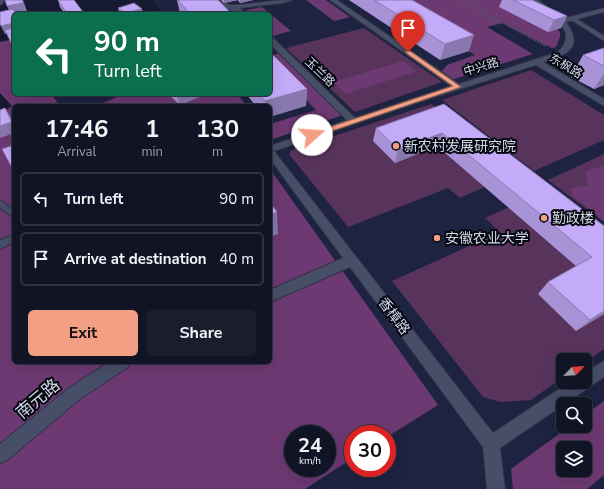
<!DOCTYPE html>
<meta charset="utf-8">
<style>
body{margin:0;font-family:"Nunito Sans","Noto Sans SC",sans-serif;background:#191d2d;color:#f1f3f6;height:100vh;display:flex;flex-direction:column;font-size:15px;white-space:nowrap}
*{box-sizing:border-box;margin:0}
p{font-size:13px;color:#9c9ea7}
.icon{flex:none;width:22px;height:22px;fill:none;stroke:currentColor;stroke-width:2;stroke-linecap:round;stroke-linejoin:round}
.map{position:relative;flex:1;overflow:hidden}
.drawer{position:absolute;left:12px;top:104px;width:260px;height:260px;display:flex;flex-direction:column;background:#101425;border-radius:6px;box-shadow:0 4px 16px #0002,0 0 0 1px #303342}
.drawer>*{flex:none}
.hud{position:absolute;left:12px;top:12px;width:260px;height:84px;border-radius:6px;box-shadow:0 4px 16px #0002,0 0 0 1px #303342;background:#0b6e4f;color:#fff;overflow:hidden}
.needle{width:26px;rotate:65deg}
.controls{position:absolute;left:556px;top:353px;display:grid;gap:8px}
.controls a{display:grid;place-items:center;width:36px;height:36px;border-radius:6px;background:#101425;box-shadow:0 4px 16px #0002,0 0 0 1px #303342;font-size:20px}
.speed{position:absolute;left:284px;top:425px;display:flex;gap:8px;font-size:20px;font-weight:700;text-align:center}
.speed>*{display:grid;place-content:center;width:52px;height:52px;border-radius:50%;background:#101425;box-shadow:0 4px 16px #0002,0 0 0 1px #303342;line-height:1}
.speed small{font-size:10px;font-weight:400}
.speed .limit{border:6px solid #d22;background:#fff;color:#111}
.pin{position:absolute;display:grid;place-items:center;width:34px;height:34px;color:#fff;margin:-41px -17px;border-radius:50% 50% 50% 0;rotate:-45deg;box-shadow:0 0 4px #0007}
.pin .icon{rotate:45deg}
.me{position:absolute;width:44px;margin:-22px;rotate:71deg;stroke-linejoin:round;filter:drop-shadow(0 0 3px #0008)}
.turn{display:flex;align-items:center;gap:14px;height:84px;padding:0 16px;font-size:18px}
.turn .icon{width:52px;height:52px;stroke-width:2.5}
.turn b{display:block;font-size:28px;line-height:34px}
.eta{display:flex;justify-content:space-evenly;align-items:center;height:68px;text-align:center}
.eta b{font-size:24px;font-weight:700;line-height:28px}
.button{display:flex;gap:8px;margin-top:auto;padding:8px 16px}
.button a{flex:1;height:46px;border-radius:6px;background:#f39f83;color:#111;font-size:16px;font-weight:700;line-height:46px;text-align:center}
.button a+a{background:#191d2d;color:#f1f3f6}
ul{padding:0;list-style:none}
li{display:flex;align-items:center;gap:12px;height:54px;margin:0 8px 6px;padding:0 8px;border:2px solid #303342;border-radius:6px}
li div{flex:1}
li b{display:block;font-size:15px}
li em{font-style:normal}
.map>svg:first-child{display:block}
.built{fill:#1d2340;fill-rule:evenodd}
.green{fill:#58345c}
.forest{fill:#6d3973;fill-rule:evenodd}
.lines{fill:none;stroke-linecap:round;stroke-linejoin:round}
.lane-casing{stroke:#323346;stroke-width:2}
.street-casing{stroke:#323346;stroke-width:2}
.path{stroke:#505568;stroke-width:1.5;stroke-dasharray:2.5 1;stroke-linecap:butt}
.lane{fill:#474e68;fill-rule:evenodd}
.street{fill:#474e68;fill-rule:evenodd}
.wall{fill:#a893d6}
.shaded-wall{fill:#8878ae}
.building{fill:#c3abf9;stroke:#8878ae}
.route{fill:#f39f83;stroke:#9e6755}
.poi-dot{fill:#f39f83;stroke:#050710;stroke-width:1.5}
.labels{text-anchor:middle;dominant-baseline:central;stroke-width:4;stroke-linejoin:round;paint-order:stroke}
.far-street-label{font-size:12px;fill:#d3d8e7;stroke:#050710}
.poi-label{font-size:14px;fill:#d3d8e7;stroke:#050710;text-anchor:start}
.street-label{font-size:14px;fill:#d3d8e7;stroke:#050710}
.near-street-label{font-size:17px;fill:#d3d8e7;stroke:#050710}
</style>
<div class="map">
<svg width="604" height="489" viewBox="0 0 604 489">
<rect width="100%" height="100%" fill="#161b31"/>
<path class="built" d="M 152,0 L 604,0 L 604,489 L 0,489 L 0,116 L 14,362 L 270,362 L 270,106 L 28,106 L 62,94 L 270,94 L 270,14 L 164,14 ZM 563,360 L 585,360 L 585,382 L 563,382 ZM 563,404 L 585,404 L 585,426 L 563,426 ZM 293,434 L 327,434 L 327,468 L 293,468 ZM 353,434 L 387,434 L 387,468 L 353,468 ZM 563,448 L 585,448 L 585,470 L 563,470 Z"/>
<path class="green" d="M 364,28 L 442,82 L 355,112 L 286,48 Z
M 531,70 L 604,115 L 604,140 L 534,171 L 442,100 Z
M 431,104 L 518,172 L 460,198 L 448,188 L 348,227 L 289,154 L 292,150 Z
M 604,154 L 604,222 L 548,180 Z
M 543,192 L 604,241 L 604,349 L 585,362 L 585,360 L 563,360 L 563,377 L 531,400 L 500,402 L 483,397 L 392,281 L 500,232 L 485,218 Z"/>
<path class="forest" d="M 306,0 L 326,0 L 350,17 L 334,21 Z
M 386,0 L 523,0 L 552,23 L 560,32 L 560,37 L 556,47 L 552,48 L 503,23 L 487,27 L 533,54 L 451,80 L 441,73 L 447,65 L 475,55 Z
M 262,7 L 291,31 L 273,36 L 270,32 L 270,14 L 250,14 L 246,10 Z
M 14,39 L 14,94 L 51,94 L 60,106 L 14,106 L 14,362 L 270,362 L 270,169 L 438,405 L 387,437 L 387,434 L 353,434 L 353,458 L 305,489 L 0,489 L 0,114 L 12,106 L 0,93 L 0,42 ZM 293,434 L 327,434 L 327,468 L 293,468 Z
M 280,53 L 343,115 L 270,140 L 270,124 L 316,110 L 270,63 L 270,56 Z
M 403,61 L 417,71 L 346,94 L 333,82 Z
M 124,94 L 237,94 L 247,106 L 96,106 Z
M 604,166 L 604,221 L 573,196 L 570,189 L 576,187 L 588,186 L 585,171 Z
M 604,401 L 604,475 L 587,489 L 513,489 L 511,469 L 570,426 L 585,426 L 585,415 ZM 563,448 L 585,448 L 585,470 L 563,470 Z"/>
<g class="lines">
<g class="lane-casing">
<path id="lane" d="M 570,17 L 574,17 L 604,36 L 604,41 L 570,19 Z
M 0,200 L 14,210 L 14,218 L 0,208 Z
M 14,234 L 14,242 L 0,249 L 0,240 Z"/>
</g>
<g class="street-casing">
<path id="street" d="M 0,0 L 4,0 L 2,4 L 0,5 Z
M 214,0 C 222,0 227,6 235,5 C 254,4 273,0 292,0 L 283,3 L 240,8 L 244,12 L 245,14 C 237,14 219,6 214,0 Z
M 330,0 L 337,0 L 459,84 L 558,52 C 582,28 546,15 531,0 L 538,0 L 562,19 L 604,8 L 604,12 L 566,22 C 585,48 566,55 543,62 L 604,99 L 604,106 L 536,65 L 428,99 L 274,151 L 493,433 L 570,382 L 585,382 L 585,372 L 604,361 L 604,377 L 500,448 L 505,489 L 487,489 L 483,447 L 350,267 L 270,302 L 270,290 L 343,258 L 270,159 L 270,146 L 347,120 L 270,44 L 270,38 L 273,38 L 355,118 L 451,86 Z
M 109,362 L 130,362 L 128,367 L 80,399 L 6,461 L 0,463 L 0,444 L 69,388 Z"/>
</g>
<path class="path" d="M 460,0 L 546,46"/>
<use href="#lane" class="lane"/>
<use href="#street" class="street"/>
</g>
<path class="wall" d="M 58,0 L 83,12 L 84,14 L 65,14 L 60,7 Z
M 177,0 L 218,0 L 232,14 L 181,14 L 180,13 Z
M 221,0 L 253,0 L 240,3 L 238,0 L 224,3 Z
M 349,0 L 412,0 L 469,51 L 440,60 Z
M 502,0 L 532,0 L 567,16 L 561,28 L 548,32 L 499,7 Z
M 118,8 L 143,14 L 120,14 Z
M 604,48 L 604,85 L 594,89 L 571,77 L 583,55 Z
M 307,89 L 306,106 L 256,106 L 246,94 L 270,94 Z
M 169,94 L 199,94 L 199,97 L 180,105 L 169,95 Z
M 444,104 L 604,226 L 604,314 L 576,331 L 538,294 L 548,282 L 576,266 L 437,146 L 395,163 L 373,141 L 376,128 Z"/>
<path class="shaded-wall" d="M 22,0 L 23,0 L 27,11 L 16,13 L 16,14 L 11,14 L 7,6 Z
M 224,0 L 238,0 L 224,3 Z
M 240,0 L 253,0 L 240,3 Z
M 142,9 L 143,14 L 125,14 L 125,13 Z
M 83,12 L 84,14 L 75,14 Z
M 567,16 L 561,28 L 548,32 L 554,20 Z
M 14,23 L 14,32 L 5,34 L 1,26 Z
M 474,35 L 469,51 L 440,60 L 445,44 Z
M 604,73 L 604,85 L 594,89 Z
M 307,89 L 306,106 L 270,117 L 270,106 L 265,106 L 265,101 Z
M 181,94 L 199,94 L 199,97 L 180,105 L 177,96 Z
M 5,108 L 14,123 L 14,133 L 0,138 L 0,126 Z
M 442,133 L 437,146 L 395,163 L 398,149 Z
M 14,164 L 14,169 L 11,166 Z
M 277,212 L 278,234 L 270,237 L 270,215 Z
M 604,311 L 604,314 L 576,331 L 590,320 Z"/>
<path class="building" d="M 5,0 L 22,0 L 23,3 L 7,6 Z
M 58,0 L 74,0 L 83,12 L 75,14 L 67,14 Z
M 178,0 L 218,0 L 232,14 L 190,14 Z
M 374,0 L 412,0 L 474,35 L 445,44 Z
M 513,0 L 532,0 L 567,16 L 554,20 Z
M 134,3 L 142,9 L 125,13 L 118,8 Z
M 13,9 L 16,14 L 14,14 L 14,23 L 1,26 L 0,24 L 0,12 Z
M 14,28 L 14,46 L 13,47 L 5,30 Z
M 604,48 L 604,66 L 583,55 Z
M 270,52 L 307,89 L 265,101 L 258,94 L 270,94 Z
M 211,103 L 214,106 L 200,106 Z
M 444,104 L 604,226 L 604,311 L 590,320 L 548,282 L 592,257 L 442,133 L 398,149 L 376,128 Z
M 5,108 L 12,122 L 0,126 L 0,110 Z
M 14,145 L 14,164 L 11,166 L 2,149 Z
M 270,202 L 277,212 L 270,215 Z"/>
<path class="route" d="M 406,51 L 410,51 L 461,87 L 314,137 L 309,137 L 309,134 L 453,86 L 406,53 Z"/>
<g class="poi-dot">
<circle cx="396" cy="146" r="4"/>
<circle cx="544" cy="218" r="4"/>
<circle cx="437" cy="238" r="4"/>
</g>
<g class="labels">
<g class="far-street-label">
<text transform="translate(566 66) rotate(31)">东枫路</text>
<text transform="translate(481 67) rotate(-17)">中兴路</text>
<text transform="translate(320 72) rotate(44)">玉兰路</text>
</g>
<g class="poi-label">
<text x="404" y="146">新农村发展研究院</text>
<text x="552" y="218">勤政楼</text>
<text x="445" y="238">安徽农业大学</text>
</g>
<g class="street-label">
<text transform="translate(394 316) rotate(53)">香樟路</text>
</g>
<g class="near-street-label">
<text transform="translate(38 399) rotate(-40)">南元路</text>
</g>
</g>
</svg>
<div class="controls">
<a><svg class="needle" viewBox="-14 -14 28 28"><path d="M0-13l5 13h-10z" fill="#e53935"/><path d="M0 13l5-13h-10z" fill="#9c9ea7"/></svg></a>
<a><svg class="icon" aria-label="search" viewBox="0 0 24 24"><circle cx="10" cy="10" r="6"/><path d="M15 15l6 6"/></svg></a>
<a><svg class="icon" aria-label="layers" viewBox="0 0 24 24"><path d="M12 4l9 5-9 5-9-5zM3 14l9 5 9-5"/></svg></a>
</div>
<div class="speed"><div>24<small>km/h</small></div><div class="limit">30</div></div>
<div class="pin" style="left:408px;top:52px;background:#d93025"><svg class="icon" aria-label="arrive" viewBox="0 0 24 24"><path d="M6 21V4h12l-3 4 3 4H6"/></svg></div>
<svg class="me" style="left:312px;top:135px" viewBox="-20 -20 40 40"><circle r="19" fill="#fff"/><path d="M0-13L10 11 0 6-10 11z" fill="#f39f83"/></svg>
<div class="hud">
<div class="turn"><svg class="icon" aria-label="left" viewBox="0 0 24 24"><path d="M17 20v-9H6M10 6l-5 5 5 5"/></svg><div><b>90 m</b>Turn left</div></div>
</div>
<section class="drawer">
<div class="eta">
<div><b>17:46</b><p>Arrival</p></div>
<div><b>1</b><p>min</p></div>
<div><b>130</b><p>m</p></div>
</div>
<ul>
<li><svg class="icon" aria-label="left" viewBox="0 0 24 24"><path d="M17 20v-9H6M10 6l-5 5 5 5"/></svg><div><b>Turn left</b></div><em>90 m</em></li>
<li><svg class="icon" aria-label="arrive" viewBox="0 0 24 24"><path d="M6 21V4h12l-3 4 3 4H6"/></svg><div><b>Arrive at destination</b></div><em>40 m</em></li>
</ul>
<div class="button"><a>Exit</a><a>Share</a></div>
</section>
</div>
